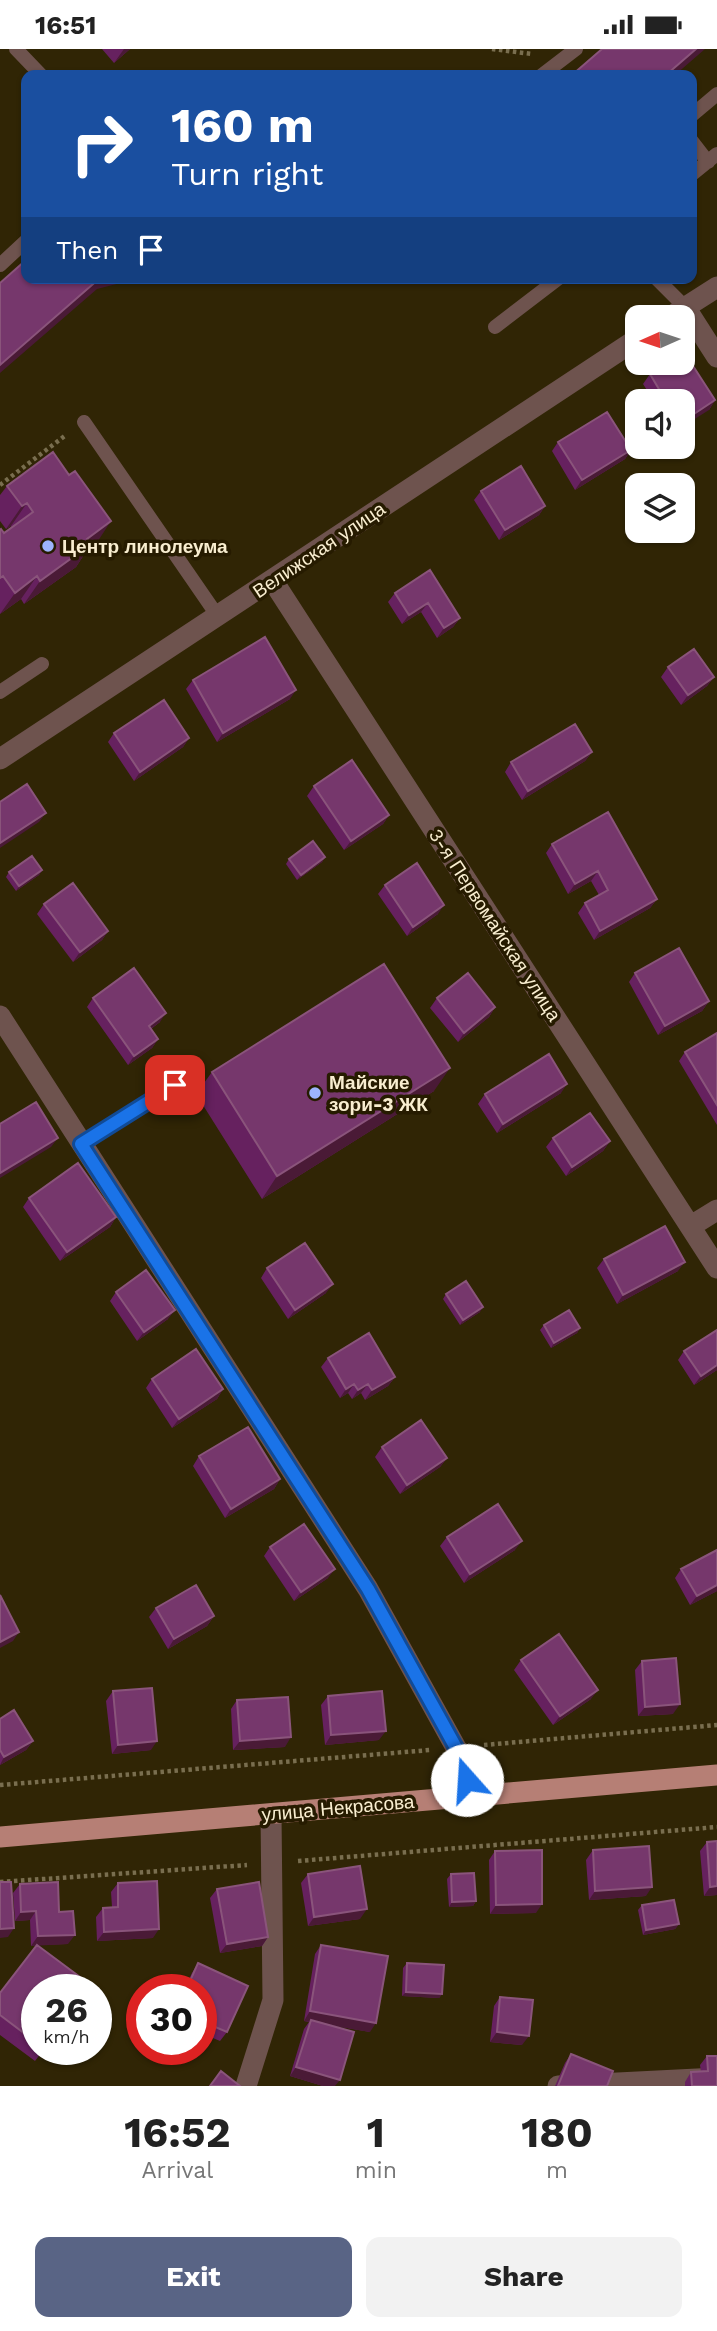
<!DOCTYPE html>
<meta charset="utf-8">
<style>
body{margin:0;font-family:"Work Sans",sans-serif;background:#f2f2f2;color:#222;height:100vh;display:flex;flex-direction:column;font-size:26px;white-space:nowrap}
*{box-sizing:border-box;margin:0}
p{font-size:23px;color:#767676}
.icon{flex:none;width:38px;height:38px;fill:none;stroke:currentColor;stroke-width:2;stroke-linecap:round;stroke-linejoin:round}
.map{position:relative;height:2037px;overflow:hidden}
.panel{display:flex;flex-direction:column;background:#fff;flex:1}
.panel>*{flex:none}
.hud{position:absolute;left:21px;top:21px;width:676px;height:214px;border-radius:14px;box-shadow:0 2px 5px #0004;background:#1a4fa0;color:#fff;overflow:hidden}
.needle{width:46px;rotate:267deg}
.buttons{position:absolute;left:625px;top:256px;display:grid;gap:14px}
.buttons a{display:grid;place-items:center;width:70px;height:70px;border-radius:14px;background:#fff;box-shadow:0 2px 5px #0004;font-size:35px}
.speed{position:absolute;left:21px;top:1925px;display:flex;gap:14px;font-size:35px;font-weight:700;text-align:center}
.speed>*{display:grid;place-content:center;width:91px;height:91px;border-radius:50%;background:#fff;box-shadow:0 2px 5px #0004;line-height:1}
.speed small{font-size:18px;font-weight:400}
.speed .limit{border:10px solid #d22;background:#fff;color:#111}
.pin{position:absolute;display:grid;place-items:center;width:60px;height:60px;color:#fff;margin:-30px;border-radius:14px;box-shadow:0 4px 10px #0006}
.me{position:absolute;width:77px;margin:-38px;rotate:341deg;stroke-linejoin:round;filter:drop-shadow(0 0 5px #0008)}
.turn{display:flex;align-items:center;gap:24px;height:147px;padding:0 35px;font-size:32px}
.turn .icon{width:91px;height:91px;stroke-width:2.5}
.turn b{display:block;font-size:49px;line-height:60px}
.then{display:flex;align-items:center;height:66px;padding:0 35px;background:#0003;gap:14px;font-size:26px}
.eta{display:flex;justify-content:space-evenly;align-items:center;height:119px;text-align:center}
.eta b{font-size:42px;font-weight:700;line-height:49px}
.cta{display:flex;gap:14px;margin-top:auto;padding:14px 35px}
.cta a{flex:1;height:80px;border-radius:14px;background:#596485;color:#fff;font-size:28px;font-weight:700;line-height:80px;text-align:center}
.cta a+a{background:#f2f2f2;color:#222}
.status{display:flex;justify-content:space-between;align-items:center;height:49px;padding:0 35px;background:#fff;direction:ltr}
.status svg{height:19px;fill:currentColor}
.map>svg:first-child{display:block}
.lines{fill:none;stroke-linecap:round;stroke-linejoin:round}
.path{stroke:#796e4f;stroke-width:4.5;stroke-dasharray:3.5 3.5;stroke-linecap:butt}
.service{stroke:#6e534e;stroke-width:14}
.minor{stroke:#6e534e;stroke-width:21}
.tertiary{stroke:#6e534e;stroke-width:21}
.primary{stroke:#b67f75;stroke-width:21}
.wall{fill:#66215f}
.shaded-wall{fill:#4a1a36}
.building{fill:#76376c;stroke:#8a547b;stroke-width:2}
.route-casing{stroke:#114b97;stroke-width:18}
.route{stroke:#1a73e8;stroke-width:12}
.poi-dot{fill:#9db4fd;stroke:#261b00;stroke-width:2.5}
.labels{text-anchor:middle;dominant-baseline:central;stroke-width:7;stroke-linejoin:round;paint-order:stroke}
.poi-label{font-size:19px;font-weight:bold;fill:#f9eed0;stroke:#261b00;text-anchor:start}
.street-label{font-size:19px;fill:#f9eed0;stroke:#261b00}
</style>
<div class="status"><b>16:51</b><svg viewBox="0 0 49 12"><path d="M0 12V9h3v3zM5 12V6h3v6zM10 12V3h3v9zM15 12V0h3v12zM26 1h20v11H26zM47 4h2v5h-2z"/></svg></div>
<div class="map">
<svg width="717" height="2037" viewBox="0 0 717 2037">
<rect width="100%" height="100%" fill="#302505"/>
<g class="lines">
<path class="path" d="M 492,0 L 532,5
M 0,436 L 66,386
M 484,1696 L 717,1676
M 0,1736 L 430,1701
M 298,1812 L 717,1778
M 0,1833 L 247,1816"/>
<path class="service" d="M 16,0 L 41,26
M 542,26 L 576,0
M 691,67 L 717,45
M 691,91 L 708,113
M 691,126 L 717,105
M 0,216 L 26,192
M 656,229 L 685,258
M 495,278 L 559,229
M 84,373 L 219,569
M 0,643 L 42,615
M 81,1095 L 175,1036"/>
<path class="minor" d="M 685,258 L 717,308
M 273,532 L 717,1219
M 0,967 L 368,1540 L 465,1715 L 470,1748
M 691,1177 L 717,1161
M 246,2037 L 273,1951 L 271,1765
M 558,2037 L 717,2029"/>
<path class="tertiary" d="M 670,268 L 717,238
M 0,710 L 637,290"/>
<path class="primary" d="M 0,1788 L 717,1726"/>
</g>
<path class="wall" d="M 102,0 L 130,0 L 114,14 Z
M 650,325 L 715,351 L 709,361 L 682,352 L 654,352 L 643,335 Z
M 558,393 L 631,401 L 625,410 L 575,441 L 552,402 Z
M 7,437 L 96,495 L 87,501 L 76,518 L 24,555 L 21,550 L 0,565 L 0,481 L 4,484 L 12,479 L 11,477 L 6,480 L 0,472 L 0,446 Z
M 481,442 L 545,457 L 539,466 L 499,491 L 474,451 Z
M 430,521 L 460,569 L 453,578 L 437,589 L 421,563 L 402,575 L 388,553 L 395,544 Z
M 668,618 L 714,628 L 707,637 L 681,656 L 661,628 Z
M 193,631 L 290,650 L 217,693 L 186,640 Z
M 114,684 L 189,689 L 183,698 L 134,732 L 108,693 Z
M 592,703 L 585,712 L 522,751 L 505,723 L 511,713 Z
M 314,737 L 389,766 L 383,775 L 344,801 L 307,747 Z
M 552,795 L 657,850 L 650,859 L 594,891 L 578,864 L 585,854 L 599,846 L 591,832 L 568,845 L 546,804 Z
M 325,808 L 322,813 L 297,831 L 286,815 L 289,810 Z
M 42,821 L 39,826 L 16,842 L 6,828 L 9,823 Z
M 385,836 L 438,865 L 407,887 L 378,845 Z
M 44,855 L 108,882 L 102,891 L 73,913 L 37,865 Z
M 635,924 L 709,952 L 702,962 L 658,986 L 629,933 Z
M 93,949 L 160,973 L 151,980 L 158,990 L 152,999 L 128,1016 L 87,958 Z
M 437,949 L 495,958 L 489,968 L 458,993 L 430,959 Z
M 717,984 L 717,1076 L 679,1012 L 685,1003 Z
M 212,1023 L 434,1042 L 262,1150 L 196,1045 Z
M 561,1044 L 497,1084 L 478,1055 L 485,1045 Z
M 553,1089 L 610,1092 L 603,1102 L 566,1127 L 546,1098 Z
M 29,1149 L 116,1168 L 110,1178 L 60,1212 L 23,1158 Z
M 604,1210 L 678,1222 L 617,1255 L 597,1219 Z
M 267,1219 L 326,1244 L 288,1270 L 261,1229 Z
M 116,1243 L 168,1270 L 137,1292 L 110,1252 Z
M 446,1245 L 480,1263 L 460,1276 L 443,1250 Z
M 544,1276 L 580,1279 L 577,1284 L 551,1299 L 540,1281 Z
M 684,1302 L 717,1321 L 694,1336 L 678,1311 Z
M 328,1309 L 395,1328 L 388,1337 L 365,1351 L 361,1344 L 352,1350 L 348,1344 L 340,1349 L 321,1318 Z
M 152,1330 L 223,1340 L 217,1350 L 172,1379 L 146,1339 Z
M 382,1398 L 447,1409 L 440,1418 L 400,1445 L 375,1408 Z
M 199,1407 L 280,1430 L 274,1440 L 225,1469 L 193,1417 Z
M 447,1488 L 515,1501 L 464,1534 L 440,1497 Z
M 270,1498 L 328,1529 L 294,1552 L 264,1507 Z
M 681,1520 L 717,1542 L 690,1556 L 675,1529 Z
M 156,1559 L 214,1567 L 207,1577 L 168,1600 L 149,1568 Z
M 521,1611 L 591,1650 L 553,1676 L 514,1621 Z
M 642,1612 L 673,1665 L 638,1667 L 635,1621 Z
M 113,1642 L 151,1701 L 112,1705 L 106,1652 Z
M 328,1647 L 379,1691 L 325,1696 L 321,1656 Z
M 237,1651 L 285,1698 L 233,1701 L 231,1660 Z
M 0,1670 L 33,1692 L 26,1701 L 0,1716 Z
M 717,1792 L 717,1846 L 704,1847 L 700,1802 L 707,1793 Z
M 593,1801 L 646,1847 L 589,1851 L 586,1811 Z
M 495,1802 L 536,1864 L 490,1865 L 489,1811 Z
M 308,1825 L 360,1870 L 308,1877 L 301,1834 Z
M 451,1825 L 476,1852 L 473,1857 L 449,1858 L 447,1830 Z
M 118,1834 L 153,1889 L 97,1892 L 96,1868 L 103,1859 L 112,1858 L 111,1843 Z
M 20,1835 L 59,1863 L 68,1895 L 38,1896 L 37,1941 L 37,2000 L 44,2000 L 35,2012 L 0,1986 L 0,1944 L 37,1896 L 31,1897 L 30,1871 L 15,1872 L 13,1844 Z
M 217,1840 L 268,1888 L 262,1897 L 220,1904 L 210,1849 Z
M 642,1856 L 679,1875 L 675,1880 L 643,1886 L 638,1861 Z
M 321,1896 L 370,1983 L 330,1976 L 335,2037 L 323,2037 L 290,2027 L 304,1980 L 309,1973 L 304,1972 L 315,1905 Z
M 198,1914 L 227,1983 L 220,1992 L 201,1984 L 201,1941 L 184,1941 L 192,1924 Z
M 407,1914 L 442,1945 L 439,1949 L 402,1947 L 403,1919 Z
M 500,1948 L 522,1996 L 490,1993 L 494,1957 Z
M 571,2005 L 607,2037 L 555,2037 L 565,2014 Z
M 707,2007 L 717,2037 L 685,2037 L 685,2033 L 691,2023 L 701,2023 L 700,2016 Z"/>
<path class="shaded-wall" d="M 124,0 L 130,0 L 114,14 Z
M 696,0 L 705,0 L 675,26 L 666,26 Z
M 100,229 L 140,229 L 97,240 L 0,324 L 0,316 Z
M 715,351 L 709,361 L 682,378 L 682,373 Z
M 631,401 L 625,410 L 575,441 L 582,431 Z
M 27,454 L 11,477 L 6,480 L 22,457 Z
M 545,457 L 539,466 L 499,491 L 505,481 Z
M 111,472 L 96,495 L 87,501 L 76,518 L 24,555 L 40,532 L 87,490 Z
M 37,527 L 21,550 L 0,565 L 15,544 Z
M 428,554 L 421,563 L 402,575 L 409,566 Z
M 460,569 L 453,578 L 437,589 L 444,579 Z
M 714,628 L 707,637 L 681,656 L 688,646 Z
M 296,641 L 290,650 L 217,693 L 223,684 Z
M 189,689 L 183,698 L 134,732 L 140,723 Z
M 592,703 L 585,712 L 522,751 L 528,742 Z
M 46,764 L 39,773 L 0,799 L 0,794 Z
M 389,766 L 383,775 L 344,801 L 351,792 Z
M 325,808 L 322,813 L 297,831 L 301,826 Z
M 42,821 L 39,826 L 16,842 L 19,837 Z
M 598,822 L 591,832 L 568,845 L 575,835 Z
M 657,850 L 650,859 L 594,891 L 600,882 Z
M 444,856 L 438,865 L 407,887 L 413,878 Z
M 108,882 L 102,891 L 73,913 L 80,903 Z
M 709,952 L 702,962 L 658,986 L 665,977 Z
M 495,958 L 489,968 L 458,993 L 464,984 Z
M 166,964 L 160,973 L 142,986 L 149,977 Z
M 158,990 L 152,999 L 128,1016 L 134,1007 Z
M 450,1019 L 434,1042 L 262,1150 L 277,1127 Z
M 567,1035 L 561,1044 L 497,1084 L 503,1075 Z
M 58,1089 L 51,1098 L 0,1129 L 0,1124 Z
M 610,1092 L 603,1102 L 566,1127 L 572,1118 Z
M 116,1168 L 110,1178 L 60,1212 L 67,1203 Z
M 685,1213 L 678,1222 L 617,1255 L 623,1246 Z
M 333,1235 L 326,1244 L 288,1270 L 295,1261 Z
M 483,1258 L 480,1263 L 460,1276 L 463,1271 Z
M 175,1261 L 168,1270 L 137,1292 L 144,1283 Z
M 580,1279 L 577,1284 L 551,1299 L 554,1294 Z
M 717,1316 L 717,1321 L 694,1336 L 701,1327 Z
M 395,1328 L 388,1337 L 365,1351 L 372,1341 Z
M 354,1335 L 348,1344 L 340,1349 L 346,1340 Z
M 368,1335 L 361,1344 L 352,1350 L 358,1341 Z
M 223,1340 L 217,1350 L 172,1379 L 179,1370 Z
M 447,1409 L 440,1418 L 400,1445 L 407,1436 Z
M 280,1430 L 274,1440 L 225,1469 L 231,1460 Z
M 522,1492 L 515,1501 L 464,1534 L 470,1525 Z
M 335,1520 L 328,1529 L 294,1552 L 301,1543 Z
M 717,1536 L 717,1542 L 690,1556 L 697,1547 Z
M 214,1567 L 207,1577 L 168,1600 L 174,1590 Z
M 19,1583 L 13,1592 L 0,1599 L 0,1593 Z
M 598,1641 L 591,1650 L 553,1676 L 560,1667 Z
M 680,1655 L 673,1665 L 638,1667 L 645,1658 Z
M 386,1682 L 379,1691 L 325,1696 L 331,1686 Z
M 291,1688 L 285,1698 L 233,1701 L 240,1692 Z
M 33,1692 L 26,1701 L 0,1716 L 4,1708 Z
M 157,1692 L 151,1701 L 112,1705 L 118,1696 Z
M 717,1837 L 717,1846 L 704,1847 L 710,1838 Z
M 652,1838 L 646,1847 L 589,1851 L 595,1842 Z
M 476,1852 L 473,1857 L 449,1858 L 452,1853 Z
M 542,1855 L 536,1864 L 490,1865 L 496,1856 Z
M 367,1860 L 360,1870 L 308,1877 L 314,1868 Z
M 36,1862 L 30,1871 L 15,1872 L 21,1863 Z
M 679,1875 L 675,1880 L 643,1886 L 646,1881 Z
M 14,1879 L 8,1888 L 0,1889 L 0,1880 Z
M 159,1880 L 153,1889 L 97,1892 L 104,1883 Z
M 75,1886 L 68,1895 L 31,1897 L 38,1887 Z
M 268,1888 L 262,1897 L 220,1904 L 227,1895 Z
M 406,1943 L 442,1945 L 439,1949 L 402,1947 Z
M 310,1962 L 376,1974 L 370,1983 L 304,1972 Z
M 497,1983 L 529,1987 L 522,1996 L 490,1993 Z
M 296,2018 L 340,2031 L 335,2037 L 323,2037 L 290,2027 Z"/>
<path class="building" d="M 602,0 L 696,0 L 666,26 L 572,26 Z
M 26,211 L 26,229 L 100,229 L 0,316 L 0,234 Z
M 684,303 L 715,351 L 682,373 L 682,352 L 666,352 L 650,325 L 668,313 L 682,313 L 682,304 Z
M 607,363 L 631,401 L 582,431 L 558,393 Z
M 53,403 L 69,426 L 75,422 L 111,472 L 87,490 L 91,495 L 40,532 L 37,527 L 15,544 L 3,527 L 0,529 L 0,481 L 1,480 L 4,484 L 33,463 L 27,454 L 22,457 L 7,437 Z
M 521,417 L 545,457 L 505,481 L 481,442 Z
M 430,521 L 460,569 L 444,579 L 428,554 L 409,566 L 395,544 Z
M 265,588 L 296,641 L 223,684 L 193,631 Z
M 694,600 L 714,628 L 688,646 L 668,618 Z
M 164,651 L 189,689 L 140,723 L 114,684 Z
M 575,675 L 592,703 L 528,742 L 511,713 Z
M 352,711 L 389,766 L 351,792 L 314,737 Z
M 27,735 L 46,764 L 0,794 L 0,753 Z
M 608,763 L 657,850 L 600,882 L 585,854 L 608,841 L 598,822 L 575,835 L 552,795 Z
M 313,792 L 325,808 L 301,826 L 289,810 Z
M 32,807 L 42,821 L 19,837 L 9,823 Z
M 417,814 L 444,856 L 413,878 L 385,836 Z
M 73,834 L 108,882 L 80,903 L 44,855 Z
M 679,899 L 709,952 L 665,977 L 635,924 Z
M 384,915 L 450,1019 L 277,1127 L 212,1023 Z
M 134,919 L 166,964 L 149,977 L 158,990 L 134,1007 L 93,949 Z
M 468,924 L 495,958 L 464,984 L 437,949 Z
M 717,984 L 717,1056 L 685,1003 Z
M 549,1005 L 567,1035 L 503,1075 L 485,1045 Z
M 36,1053 L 58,1089 L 0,1124 L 0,1075 Z
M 590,1064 L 610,1092 L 572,1118 L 553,1089 Z
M 78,1114 L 116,1168 L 67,1203 L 29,1149 Z
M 665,1177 L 685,1213 L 623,1246 L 604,1210 Z
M 305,1194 L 333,1235 L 295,1261 L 267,1219 Z
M 146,1221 L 175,1261 L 144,1283 L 116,1243 Z
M 466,1232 L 483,1258 L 463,1271 L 446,1245 Z
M 569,1261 L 580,1279 L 554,1294 L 544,1276 Z
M 717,1281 L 717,1316 L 701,1327 L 684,1302 Z
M 369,1284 L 395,1328 L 372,1341 L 368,1335 L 358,1341 L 354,1335 L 346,1340 L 328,1309 Z
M 196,1300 L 223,1340 L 179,1370 L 152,1330 Z
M 421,1371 L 447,1409 L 407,1436 L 382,1398 Z
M 248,1378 L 280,1430 L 231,1460 L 199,1407 Z
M 498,1455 L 522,1492 L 470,1525 L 447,1488 Z
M 304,1475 L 335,1520 L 301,1543 L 270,1498 Z
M 717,1501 L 717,1536 L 697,1547 L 681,1520 Z
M 196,1536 L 214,1567 L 174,1590 L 156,1559 Z
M 0,1546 L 19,1583 L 0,1593 Z
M 559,1585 L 598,1641 L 560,1667 L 521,1611 Z
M 676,1609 L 680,1655 L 645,1658 L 642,1612 Z
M 152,1639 L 157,1692 L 118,1696 L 113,1642 Z
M 382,1642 L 386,1682 L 331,1686 L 328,1647 Z
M 288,1648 L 291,1688 L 240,1692 L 237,1651 Z
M 14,1661 L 33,1692 L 4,1708 L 0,1701 L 0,1670 Z
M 717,1792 L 717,1837 L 710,1838 L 707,1793 Z
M 649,1797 L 652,1838 L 595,1842 L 593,1801 Z
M 542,1801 L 542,1855 L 496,1856 L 495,1802 Z
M 360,1817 L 367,1860 L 314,1868 L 308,1825 Z
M 474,1824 L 476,1852 L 452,1853 L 451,1825 Z
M 157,1832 L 159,1880 L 104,1883 L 103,1859 L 118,1858 L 118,1834 Z
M 0,1833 L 11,1833 L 14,1879 L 0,1880 Z
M 58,1833 L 59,1863 L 73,1862 L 75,1886 L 38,1887 L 36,1862 L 21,1863 L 20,1835 Z
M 259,1833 L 268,1888 L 227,1895 L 217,1840 Z
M 674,1851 L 679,1875 L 646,1881 L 642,1856 Z
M 37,1896 L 92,1937 L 89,1941 L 37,1941 L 37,1994 L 0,1966 L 0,1944 Z
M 321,1896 L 388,1907 L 376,1974 L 310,1962 Z
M 198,1914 L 248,1937 L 227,1983 L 201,1972 L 201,1941 L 186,1941 Z
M 407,1914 L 444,1916 L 442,1945 L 406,1943 Z
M 500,1948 L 533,1951 L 529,1987 L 497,1983 Z
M 311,1971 L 354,1983 L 340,2031 L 296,2018 Z
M 571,2005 L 613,2022 L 607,2037 L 558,2037 Z
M 707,2007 L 717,2007 L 717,2037 L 692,2037 L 691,2023 L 708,2022 Z
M 221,2022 L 240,2037 L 210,2037 Z"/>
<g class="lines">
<g class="route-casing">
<path id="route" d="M 175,1036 L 81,1095 L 368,1540 L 465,1715 L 467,1731"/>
</g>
<use href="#route" class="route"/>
</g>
<g class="poi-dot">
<circle cx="48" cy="497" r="7"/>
<circle cx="315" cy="1044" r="7"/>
</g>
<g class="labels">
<g class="poi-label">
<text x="62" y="497">Центр линолеума</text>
<text x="329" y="1033">Майские<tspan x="329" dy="22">зори-3 ЖК</tspan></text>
</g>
<g class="street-label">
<text transform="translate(319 501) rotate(-34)">Велижская улица</text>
<text transform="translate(495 876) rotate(57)">3-я Первомайская улица</text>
<text transform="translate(338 1759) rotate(-5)">улица Некрасова</text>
</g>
</g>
</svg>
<div class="buttons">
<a><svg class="needle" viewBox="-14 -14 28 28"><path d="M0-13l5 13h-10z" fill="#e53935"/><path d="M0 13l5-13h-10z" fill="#767676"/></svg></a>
<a><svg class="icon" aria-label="sound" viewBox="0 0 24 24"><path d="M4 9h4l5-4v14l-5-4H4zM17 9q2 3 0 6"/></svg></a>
<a><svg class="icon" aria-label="layers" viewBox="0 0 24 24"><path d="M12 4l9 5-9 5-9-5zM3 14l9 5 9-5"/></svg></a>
</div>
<div class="speed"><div>26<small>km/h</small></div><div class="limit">30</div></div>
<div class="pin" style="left:175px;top:1036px;background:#d93025"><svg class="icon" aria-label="arrive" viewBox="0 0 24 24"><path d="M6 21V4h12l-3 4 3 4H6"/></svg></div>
<svg class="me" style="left:467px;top:1731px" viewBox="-20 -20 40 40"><circle r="19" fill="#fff"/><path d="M0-13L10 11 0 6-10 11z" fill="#1a73e8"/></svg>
<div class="hud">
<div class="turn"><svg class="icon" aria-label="right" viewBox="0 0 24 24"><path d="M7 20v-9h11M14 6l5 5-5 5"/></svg><div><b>160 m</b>Turn right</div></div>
<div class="then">Then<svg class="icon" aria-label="arrive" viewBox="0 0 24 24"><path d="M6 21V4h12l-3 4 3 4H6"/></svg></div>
</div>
</div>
<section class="panel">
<div class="eta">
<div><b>16:52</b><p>Arrival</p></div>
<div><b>1</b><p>min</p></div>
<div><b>180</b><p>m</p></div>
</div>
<div class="cta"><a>Exit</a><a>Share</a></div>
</section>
